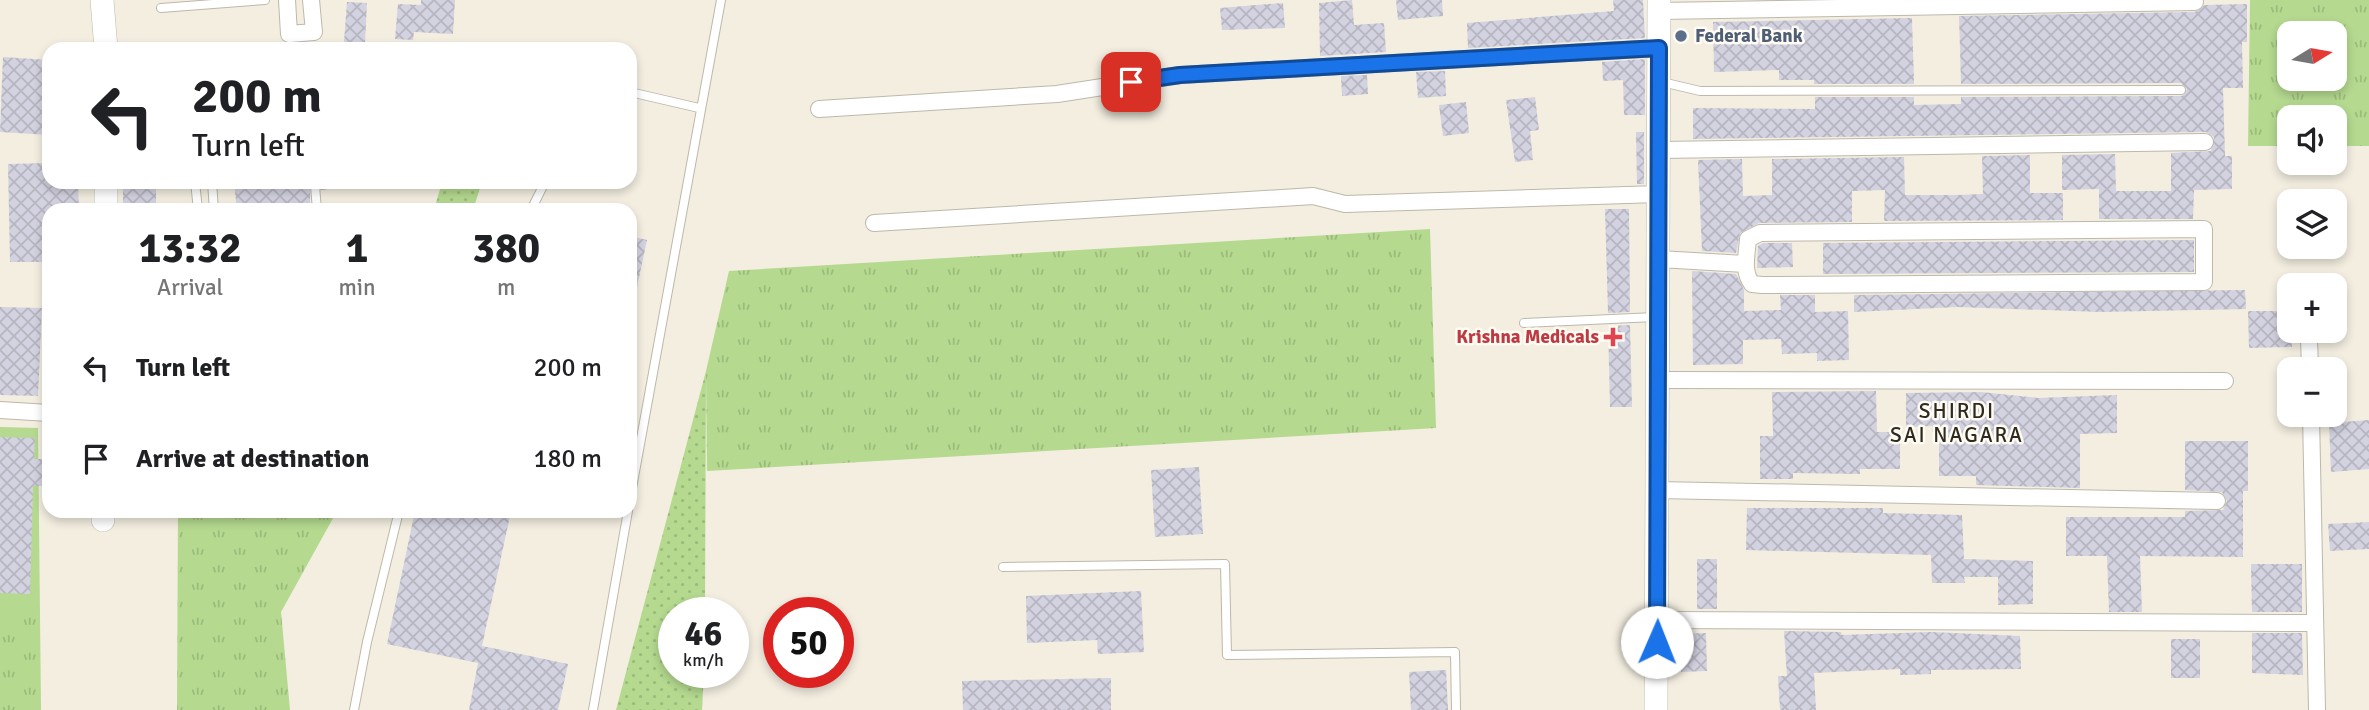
<!DOCTYPE html>
<meta charset="utf-8">
<style>
body{margin:0;font-family:Signika,sans-serif;background:#f2f2f2;color:#202124;height:100vh;display:flex;flex-direction:column;font-size:26px;white-space:nowrap}
*{box-sizing:border-box;margin:0}
p{font-size:23px;color:#757577}
.icon{flex:none;width:38px;height:38px;fill:none;stroke:currentColor;stroke-width:2;stroke-linecap:round;stroke-linejoin:round}
.map{position:relative;flex:1;overflow:hidden}
.drawer{position:absolute;left:42px;top:203px;width:595px;height:315px;display:flex;flex-direction:column;background:#fff;border-radius:21px;box-shadow:0 4px 10px #0003}
.drawer>*{flex:none}
.top-card{position:absolute;left:42px;top:42px;width:595px;height:147px;border-radius:21px;box-shadow:0 4px 10px #0003;background:#fff;color:#202124;overflow:hidden}
.needle{width:46px;rotate:79deg}
.controls{position:absolute;left:2277px;top:21px;display:grid;gap:14px}
.controls a{display:grid;place-items:center;width:70px;height:70px;border-radius:14px;background:#fff;box-shadow:0 4px 10px #0003;font-size:35px}
.speed{position:absolute;left:658px;top:597px;display:flex;gap:14px;font-size:35px;font-weight:700;text-align:center}
.speed>*{display:grid;place-content:center;width:91px;height:91px;border-radius:50%;background:#fff;box-shadow:0 4px 10px #0003;line-height:1}
.speed small{font-size:18px;font-weight:400}
.speed .limit{border:10px solid #d22;background:#fff;color:#111}
.pin{position:absolute;display:grid;place-items:center;width:60px;height:60px;color:#fff;margin:-30px;border-radius:14px;box-shadow:0 4px 10px #0006}
.me{position:absolute;width:77px;margin:-38px;rotate:1deg;stroke-linejoin:round;filter:drop-shadow(0 0 5px #0008)}
.turn{display:flex;align-items:center;gap:24px;height:147px;padding:0 35px;font-size:32px}
.turn .icon{width:91px;height:91px;stroke-width:2.5}
.turn b{display:block;font-size:49px;line-height:60px}
.eta{display:flex;justify-content:space-evenly;align-items:center;height:119px;text-align:center}
.eta b{font-size:42px;font-weight:700;line-height:49px}
ul{padding:0;list-style:none}
li{display:flex;align-items:center;gap:21px;height:91px;padding:0 35px}
li div{flex:1}
li b{display:block;font-size:26px}
li em{font-style:normal}
.map>svg:first-child{display:block}
.grass{fill:url(#grass-tufts);fill-rule:evenodd}
.park{fill:#b4d98f}
.garden{fill:url(#garden-dots)}
.building{fill:url(#building-cross-hatch)}
.lines{fill:none;stroke-linecap:round;stroke-linejoin:round}
.lane-casing{stroke:#bdb8ab;stroke-width:10}
.street-casing{stroke:#bdb8ab;stroke-width:18}
.secondary-casing{stroke:#bdb8ab;stroke-width:24}
.lane{stroke:#fff;stroke-width:8}
.street{stroke:#fff;stroke-width:16}
.secondary{stroke:#fff;stroke-width:23}
.route-casing{stroke:#114b97;stroke-width:18}
.route{stroke:#1a73e8;stroke-width:12}
.service-dot{fill:#5c6f8a;stroke:#fefbf3;stroke-width:2.5}
.health-dot{fill:#e0444e;stroke:#fefbf3;stroke-width:2.5}
.labels{text-anchor:middle;dominant-baseline:central;stroke-width:5;stroke-linejoin:round;paint-order:stroke}
.service-label{font-size:19px;font-weight:bold;fill:#4e5e75;stroke:#fefbf3;text-anchor:start}
.health-label{font-size:19px;font-weight:bold;fill:#be3a42;stroke:#fefbf3;text-anchor:end}
.neighbourhood-label{font-size:21px;letter-spacing:2px;fill:#2e2a20;stroke:#fefbf3}
</style>
<div class="map">
<svg width="2369" height="710" viewBox="0 0 2369 710">
<defs>
<pattern id="grass-tufts" width="24" height="20" patternUnits="userSpaceOnUse" patternTransform="scale(1.75)"><rect width="24" height="20" fill="#b4d98f"/><path d="M3 7l-1-3M5 7V3M7 7l1-3M15 17l-1-3M17 17v-4M19 17l1-3" fill="none" stroke="#9bbb7b"/></pattern>
<pattern id="garden-dots" width="8" height="8" patternUnits="userSpaceOnUse" patternTransform="scale(1.75)"><rect width="8" height="8" fill="#b4d98f"/><path d="M2 2h.1M6 6h.1" fill="none" stroke="#9bbb7b" stroke-width="1.8" stroke-linecap="round"/></pattern>
<pattern id="building-cross-hatch" width="8" height="8" patternUnits="userSpaceOnUse" patternTransform="scale(1.75)"><rect width="8" height="8" fill="#d3d2e0"/><path d="M0 0l8 8M0 8l8-8" fill="none" stroke="#b6b5c0"/></pattern>
</defs>
<rect width="100%" height="100%" fill="#f3eee0"/>
<path class="grass" d="M 2250,0 L 2369,0 L 2369,146 L 2335,146 L 2334,117 L 2289,117 L 2289,146 L 2248,146 ZM 2289,33 L 2334,33 L 2334,79 L 2289,79 Z
M 1430,229 L 1436,428 L 707,471 L 706,371 L 729,271 Z
M 178,511 L 337,511 L 281,612 L 290,710 L 177,710 Z
M 0,616 L 40,616 L 41,710 L 0,710 Z"/>
<path class="park" d="M 0,427 L 38,428 L 40,616 L 0,616 Z"/>
<path class="garden" d="M 442,182 L 482,182 L 473,210 L 434,210 Z
M 706,371 L 705,612 L 674,612 L 674,672 L 704,672 L 702,710 L 616,710 Z"/>
<path class="building" d="M 421,0 L 455,0 L 453,34 L 414,32 L 413,40 L 395,39 L 398,4 L 421,5 Z
M 1352,0 L 1354,25 L 1384,23 L 1386,52 L 1320,56 L 1319,3 Z
M 1396,0 L 1442,0 L 1443,16 L 1398,20 Z
M 1613,0 L 1643,0 L 1645,38 L 1468,48 L 1467,23 L 1614,11 Z
M 347,2 L 367,3 L 365,43 L 344,42 Z
M 1283,3 L 1285,28 L 1222,30 L 1220,8 Z
M 2247,4 L 2247,42 L 2242,42 L 2243,88 L 2223,88 L 2225,156 L 2232,156 L 2232,189 L 2194,190 L 2193,219 L 2099,219 L 2099,189 L 2062,190 L 2062,155 L 2115,154 L 2116,191 L 2171,191 L 2171,153 L 2211,151 L 2214,137 L 2206,132 L 1693,139 L 1693,108 L 1815,109 L 1815,97 L 1914,97 L 1914,105 L 1961,104 L 1961,97 L 2182,96 L 2187,89 L 2181,83 L 1961,84 L 1959,16 L 2195,12 L 2205,5 Z
M 1912,18 L 1914,84 L 1814,84 L 1814,80 L 1779,80 L 1779,70 L 1714,72 L 1713,22 Z
M 3,57 L 49,60 L 49,135 L 0,132 Z
M 1645,59 L 1645,115 L 1624,115 L 1623,80 L 1603,81 L 1602,62 Z
M 1445,71 L 1446,96 L 1418,98 L 1416,72 Z
M 1367,75 L 1368,94 L 1342,96 L 1341,76 Z
M 1535,97 L 1539,130 L 1530,131 L 1533,160 L 1515,162 L 1506,100 Z
M 1466,102 L 1469,133 L 1443,136 L 1439,105 Z
M 1636,132 L 1644,132 L 1644,184 L 1637,184 Z
M 2030,155 L 2030,193 L 2063,193 L 2063,220 L 1884,221 L 1885,190 L 1852,191 L 1852,222 L 1759,223 L 1740,233 L 1736,253 L 1702,251 L 1698,160 L 1742,159 L 1743,196 L 1772,195 L 1772,159 L 1904,157 L 1905,195 L 1958,195 L 1983,194 L 1982,156 Z
M 49,163 L 49,182 L 78,182 L 79,210 L 49,210 L 49,262 L 10,262 L 8,164 Z
M 234,182 L 310,182 L 310,206 L 302,207 L 302,210 L 237,210 Z
M 123,189 L 156,189 L 156,210 L 123,210 Z
M 1605,209 L 1629,209 L 1630,312 L 1608,313 Z
M 630,236 L 647,240 L 637,287 L 630,286 Z
M 2194,240 L 2194,272 L 1823,274 L 1823,243 Z
M 1763,243 L 1792,243 L 1793,267 L 1757,268 L 1758,246 Z
M 1692,271 L 1736,274 L 1744,290 L 1744,311 L 1781,310 L 1780,295 L 1815,295 L 1815,312 L 1848,311 L 1849,360 L 1817,361 L 1817,353 L 1782,354 L 1781,339 L 1743,340 L 1743,364 L 1693,365 Z
M 2245,290 L 2246,309 L 2100,312 L 1957,307 L 1854,312 L 1854,295 Z
M 0,307 L 42,308 L 38,396 L 0,395 Z
M 2248,311 L 2289,311 L 2292,347 L 2249,348 Z
M 1630,325 L 1632,407 L 1610,407 L 1608,326 Z
M 1876,391 L 1877,432 L 1900,432 L 1900,469 L 1860,469 L 1860,474 L 1793,473 L 1793,479 L 1760,479 L 1760,436 L 1773,436 L 1772,392 Z
M 1981,392 L 2038,398 L 2117,395 L 2117,433 L 2080,434 L 2080,488 L 1976,485 L 1976,476 L 1939,476 L 1939,432 L 1932,432 L 1932,426 L 1906,427 L 1906,393 Z
M 2369,420 L 2369,469 L 2331,472 L 2329,423 Z
M 0,437 L 35,438 L 34,459 L 49,459 L 49,486 L 33,486 L 30,594 L 0,593 Z
M 2185,441 L 2248,441 L 2248,491 L 2243,491 L 2243,557 L 2140,556 L 2142,612 L 2109,612 L 2107,556 L 2066,556 L 2066,517 L 2185,517 L 2185,511 L 2223,510 L 2227,501 L 2222,492 L 2185,490 Z
M 1199,467 L 1203,534 L 1155,537 L 1151,470 Z
M 1747,508 L 1883,508 L 1883,513 L 1962,515 L 1964,559 L 2033,561 L 2033,604 L 1998,605 L 1998,577 L 1964,577 L 1965,583 L 1932,583 L 1931,555 L 1746,550 Z
M 415,511 L 511,511 L 482,646 L 568,664 L 558,710 L 469,710 L 478,663 L 387,644 Z
M 2369,522 L 2369,549 L 2330,551 L 2328,524 Z
M 1697,559 L 1717,559 L 1717,609 L 1697,609 Z
M 2251,564 L 2302,564 L 2302,612 L 2252,612 Z
M 1141,591 L 1144,652 L 1098,654 L 1097,640 L 1027,643 L 1026,596 Z
M 1784,631 L 1841,632 L 1842,635 L 1931,632 L 2020,636 L 2021,669 L 1931,670 L 1931,674 L 1900,675 L 1900,669 L 1814,673 L 1816,710 L 1780,710 L 1778,676 L 1787,676 Z
M 1706,633 L 1707,671 L 1681,672 L 1680,634 Z
M 2252,633 L 2302,633 L 2303,675 L 2252,673 Z
M 2171,639 L 2200,639 L 2200,678 L 2171,678 Z
M 1446,670 L 1448,710 L 1411,710 L 1409,672 Z
M 1111,678 L 1111,710 L 963,710 L 962,681 Z"/>
<g class="lines">
<g class="lane-casing">
<path id="lane" d="M 161,8 L 265,0
M 1662,82 L 1700,91 L 2181,90
M 630,92 L 699,108
M 195,182 L 198,210
M 212,182 L 214,210
M 317,210 L 315,186 L 340,182
M 531,210 L 545,182
M 1524,323 L 1655,317
M 630,499 L 721,0
M 1003,567 L 1225,564 L 1227,655 L 1455,652 L 1456,710
M 354,710 L 367,642 L 399,511
M 593,710 L 628,511"/>
</g>
<g class="street-casing">
<path id="street" d="M 287,0 L 289,34 L 314,32 L 311,0
M 1659,11 L 2195,2
M 819,109 L 1057,94 L 1180,75 L 1659,48
M 1659,150 L 2205,142
M 874,223 L 1313,196 L 1345,204 L 1659,194
M 2204,229 L 2204,282 L 1762,285 L 1752,284 C 1742,271 1747,254 1748,239 L 1760,233 Z
M 1659,259 L 1745,264
M 2309,338 L 2310,369
M 1658,380 L 2225,381
M 0,410 L 49,413
M 2311,415 L 2317,710
M 1658,490 L 2217,501
M 1658,620 L 2313,623"/>
</g>
<g class="secondary-casing">
<path id="secondary" d="M 102,0 L 106,49
M 106,210 L 106,182
M 103,511 L 103,520
M 1656,710 L 1659,0"/>
</g>
<use href="#lane" class="lane"/>
<use href="#street" class="street"/>
<use href="#secondary" class="secondary"/>
</g>
<g class="lines">
<g class="route-casing">
<path id="route" d="M 1131,82 L 1180,75 L 1659,48 L 1657,642"/>
</g>
<use href="#route" class="route"/>
</g>
<circle class="service-dot" cx="1681" cy="36" r="7"/>
<path class="health-dot" d="M1609.5 326.5h7v7h7v7h-7v7h-7v-7h-7v-7h7z"/>
<g class="labels">
<g class="service-label">
<text x="1695" y="36">Federal Bank</text>
</g>
<g class="health-label">
<text x="1599" y="337">Krishna Medicals</text>
</g>
<g class="neighbourhood-label">
<text x="1957" y="411">SHIRDI<tspan x="1957" dy="24">SAI NAGARA</tspan></text>
</g>
</g>
</svg>
<div class="controls">
<a><svg class="needle" viewBox="-14 -14 28 28"><path d="M0-13l5 13h-10z" fill="#e53935"/><path d="M0 13l5-13h-10z" fill="#757577"/></svg></a>
<a><svg class="icon" aria-label="sound" viewBox="0 0 24 24"><path d="M4 9h4l5-4v14l-5-4H4zM17 9q2 3 0 6"/></svg></a>
<a><svg class="icon" aria-label="layers" viewBox="0 0 24 24"><path d="M12 4l9 5-9 5-9-5zM3 14l9 5 9-5"/></svg></a>
<a>+</a>
<a>−</a>
</div>
<div class="speed"><div>46<small>km/h</small></div><div class="limit">50</div></div>
<div class="pin" style="left:1131px;top:82px;background:#d93025"><svg class="icon" aria-label="arrive" viewBox="0 0 24 24"><path d="M6 21V4h12l-3 4 3 4H6"/></svg></div>
<svg class="me" style="left:1657px;top:642px" viewBox="-20 -20 40 40"><circle r="19" fill="#fff"/><path d="M0-13L10 11 0 6-10 11z" fill="#1a73e8"/></svg>
<div class="top-card">
<div class="turn"><svg class="icon" aria-label="left" viewBox="0 0 24 24"><path d="M17 20v-9H6M10 6l-5 5 5 5"/></svg><div><b>200 m</b>Turn left</div></div>
</div>
<section class="drawer">
<div class="eta">
<div><b>13:32</b><p>Arrival</p></div>
<div><b>1</b><p>min</p></div>
<div><b>380</b><p>m</p></div>
</div>
<ul>
<li><svg class="icon" aria-label="left" viewBox="0 0 24 24"><path d="M17 20v-9H6M10 6l-5 5 5 5"/></svg><div><b>Turn left</b></div><em>200 m</em></li>
<li><svg class="icon" aria-label="arrive" viewBox="0 0 24 24"><path d="M6 21V4h12l-3 4 3 4H6"/></svg><div><b>Arrive at destination</b></div><em>180 m</em></li>
</ul>
</section>
</div>
